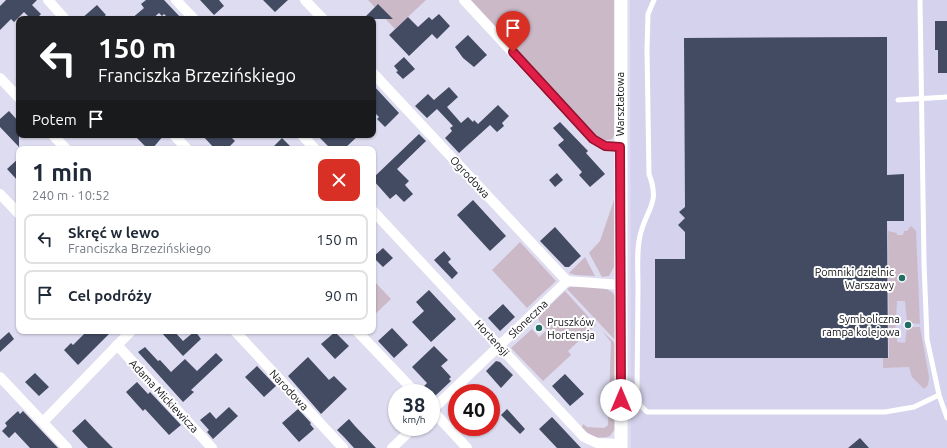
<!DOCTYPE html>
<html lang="pl">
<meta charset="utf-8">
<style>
body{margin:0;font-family:Ubuntu,sans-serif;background:#f2f2f3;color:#1f2937;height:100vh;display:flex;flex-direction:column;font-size:15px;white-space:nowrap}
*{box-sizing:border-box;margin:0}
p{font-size:13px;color:#747a83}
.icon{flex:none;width:22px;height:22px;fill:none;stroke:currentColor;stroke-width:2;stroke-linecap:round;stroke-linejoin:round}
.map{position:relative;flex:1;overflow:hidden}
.sheet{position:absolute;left:16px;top:146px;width:360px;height:188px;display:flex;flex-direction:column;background:#fff;border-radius:8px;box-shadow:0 1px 3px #0004}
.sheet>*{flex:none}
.hud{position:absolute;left:16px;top:16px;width:360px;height:122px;border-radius:8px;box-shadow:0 1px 3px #0004;background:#202124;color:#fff;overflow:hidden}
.speed{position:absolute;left:388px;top:384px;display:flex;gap:8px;font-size:20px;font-weight:700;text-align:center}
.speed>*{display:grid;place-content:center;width:52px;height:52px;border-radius:50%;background:#fff;box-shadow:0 1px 3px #0004;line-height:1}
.speed small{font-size:10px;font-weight:400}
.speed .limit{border:6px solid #d22;background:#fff;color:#111}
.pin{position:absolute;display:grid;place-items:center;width:34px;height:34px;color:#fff;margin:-41px -17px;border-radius:50% 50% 50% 0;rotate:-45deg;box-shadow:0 0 4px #0007}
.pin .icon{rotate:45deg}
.me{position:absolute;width:44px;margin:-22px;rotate:0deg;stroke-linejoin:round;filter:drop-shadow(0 0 3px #0008)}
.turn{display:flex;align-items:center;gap:14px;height:84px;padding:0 16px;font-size:18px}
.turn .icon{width:52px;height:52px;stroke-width:2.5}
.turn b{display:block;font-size:28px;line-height:34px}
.then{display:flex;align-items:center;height:38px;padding:0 16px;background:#0003;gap:8px;font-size:15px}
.round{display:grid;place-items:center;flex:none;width:42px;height:42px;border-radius:8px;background:#f2f2f3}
.headline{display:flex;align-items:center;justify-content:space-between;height:68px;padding:0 16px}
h1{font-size:24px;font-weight:700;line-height:30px}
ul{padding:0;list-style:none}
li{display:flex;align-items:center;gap:12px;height:50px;margin:0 8px 6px;padding:0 8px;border:2px solid #e0e1e3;border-radius:8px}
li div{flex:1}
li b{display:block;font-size:15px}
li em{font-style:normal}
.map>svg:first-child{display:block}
.built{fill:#d5d2ed}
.green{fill:#cbb9c8}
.building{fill:#434b62}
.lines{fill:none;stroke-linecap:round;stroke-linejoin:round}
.service{stroke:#fff;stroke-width:5}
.minor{stroke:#fff;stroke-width:10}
.tertiary{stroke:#fff;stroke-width:13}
.route-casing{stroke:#92132f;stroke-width:10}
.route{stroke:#e11d48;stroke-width:7}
.poi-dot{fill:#236c64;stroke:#fff;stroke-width:1.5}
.labels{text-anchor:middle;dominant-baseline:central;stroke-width:4;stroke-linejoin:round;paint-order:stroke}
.street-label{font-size:11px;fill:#101016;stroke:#fff}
.poi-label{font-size:11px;fill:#101016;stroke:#fff;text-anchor:end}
</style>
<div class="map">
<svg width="947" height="448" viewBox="0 0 947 448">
<rect width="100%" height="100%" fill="#dedcf0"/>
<path class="built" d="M 630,0 L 947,0 L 947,448 L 631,448 Z"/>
<path class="green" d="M 368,0 L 426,0 L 395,29 Z
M 470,0 L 614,0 L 614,136 L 612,139 L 605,141 L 598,138 Z
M 614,200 L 614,267 L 609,276 L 602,277 L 589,253 L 600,241 Z
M 911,226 L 916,231 L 920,324 L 907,323 L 905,301 L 897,301 L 895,334 L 897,334 L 897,342 L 905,343 L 907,327 L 920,327 L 929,377 L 928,385 L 924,389 L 912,377 L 909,367 L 883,368 L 883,358 L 889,358 L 888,231 L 897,233 L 897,235 L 903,235 L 904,231 L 907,231 Z
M 520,242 L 556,281 L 527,308 L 492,270 Z
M 585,257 L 595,276 L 575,275 L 569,273 Z
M 373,280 L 391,299 L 373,316 Z
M 570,287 C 581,286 611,285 615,296 L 615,340 L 567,289 Z
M 565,291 L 596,325 L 568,351 L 571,355 L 543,381 L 511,348 L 532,329 L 539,337 L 547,330 L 539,321 L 538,317 Z
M 602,331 L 615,343 L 615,429 L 610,436 C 598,440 590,436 582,428 L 583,424 L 587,427 L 604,428 L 608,425 L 611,342 Z"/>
<path class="building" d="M 6,0 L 37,0 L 32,5 L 41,14 L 36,19 L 31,19 L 24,12 L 14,22 L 11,19 L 0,30 L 0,6 Z
M 146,0 L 164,0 L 182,19 L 169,19 L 164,14 L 162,16 L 159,13 L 152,19 L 131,19 L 144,8 L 141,4 Z
M 200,0 L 219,0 L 224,6 L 214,15 Z
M 263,0 L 288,0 L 275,12 Z
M 378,4 L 393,19 L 363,19 Z
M 97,5 L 106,15 L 101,19 L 81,19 Z
M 439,14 L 450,26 L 437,39 L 432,34 L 409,56 L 389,35 L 408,17 L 418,27 L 429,17 L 432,20 Z
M 935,21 L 947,21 L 947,73 L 938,73 L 938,50 L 935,50 Z
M 468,35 L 487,55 L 474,67 L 463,58 L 455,47 Z
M 887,37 L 887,175 L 904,174 L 904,221 L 887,221 L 888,358 L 655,358 L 655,259 L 685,259 L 685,232 L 678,225 L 685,218 L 679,212 L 685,207 L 684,38 Z
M 404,57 L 415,69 L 403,79 L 396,72 L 398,71 L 394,66 Z
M 373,85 L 399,113 L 385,127 L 377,119 L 379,117 L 373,111 Z
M 449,87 L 458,97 L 447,107 L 461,123 L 468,117 L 473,122 L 474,120 L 478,124 L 498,105 L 509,116 L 502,123 L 504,126 L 497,132 L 490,125 L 459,153 L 445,138 L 452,131 L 450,128 L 453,126 L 437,109 L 427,118 L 415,106 L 428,94 L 434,100 Z
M 9,111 L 19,122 L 19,147 L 0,127 L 0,119 Z
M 560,122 L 588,151 L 586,153 L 605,174 L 590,187 L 579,175 L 582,172 L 558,145 L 564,140 L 553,128 Z
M 419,134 L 426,141 L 397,169 L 409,181 L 405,185 L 413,194 L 404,202 L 396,194 L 390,199 L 373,180 L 373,178 Z
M 134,135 L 164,135 L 152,149 L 148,149 Z
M 202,135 L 229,135 L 235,141 L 227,149 L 215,149 Z
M 317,135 L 359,135 L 344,149 L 331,149 Z
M 282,138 L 293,149 L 271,149 Z
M 19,158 L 19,182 L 7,169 Z
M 557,173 L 563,180 L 555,187 L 549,180 Z
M 473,200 L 506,236 L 490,251 L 457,215 Z
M 555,227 L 581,256 L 569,267 L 565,267 L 540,241 Z
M 383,248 L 393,258 L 383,267 L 373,257 Z
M 444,251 L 451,259 L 448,262 L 458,273 L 452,279 L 434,260 Z
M 429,290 L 456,319 L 431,342 L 412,322 L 424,311 L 416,302 Z
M 503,304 L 515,317 L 500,331 L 488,318 Z
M 392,328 L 408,345 L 394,358 L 378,341 Z
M 87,331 L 112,331 L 78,365 L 64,350 L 71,343 L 73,345 Z
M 160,331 L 174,331 L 183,341 L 195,331 L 201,339 L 183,356 Z
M 9,332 L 14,339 L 0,352 L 0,340 Z
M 335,332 L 349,346 L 335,359 L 321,344 Z
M 434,346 L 448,360 L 441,366 L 451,377 L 449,379 L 451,381 L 434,397 L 431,397 L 431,393 L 425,392 L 428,390 L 424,386 L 427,383 L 412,367 Z
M 145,347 L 158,361 L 160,360 L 171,372 L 185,359 L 197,371 L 216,353 L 223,360 L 191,390 L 194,392 L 183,402 L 138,352 Z
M 308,357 L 329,380 L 334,376 L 347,389 L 321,414 L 288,376 Z
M 496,361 L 500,362 L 513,375 L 501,388 L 486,371 Z
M 257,366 L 276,386 L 264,397 L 245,377 Z
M 35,373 L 49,387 L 39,396 L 25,382 Z
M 565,374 L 584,394 L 570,406 L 552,386 Z
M 137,382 L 148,394 L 150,392 L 181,425 L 169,435 L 145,409 L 143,411 L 126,392 Z
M 229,407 L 238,416 L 213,439 L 207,432 L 209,430 L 200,420 L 210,412 L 216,419 Z
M 298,409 L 311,423 L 310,424 L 314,429 L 299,442 L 282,423 Z
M 507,409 L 525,429 L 520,434 L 501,415 Z
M 18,411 L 20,414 L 23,411 L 58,448 L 30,448 L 15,432 L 9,438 L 2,431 L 7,426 L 5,423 Z
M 552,417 L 581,448 L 557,448 L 539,429 Z
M 85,419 L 100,435 L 113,448 L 88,448 L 84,444 L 72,431 Z
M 349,419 L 355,426 L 376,448 L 354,448 L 344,437 L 337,430 Z
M 860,438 L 869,448 L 848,448 Z"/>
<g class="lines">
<path class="service" d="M 654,0 L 648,14 L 647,49 L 649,174 C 660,203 648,207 641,232 C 636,248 638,269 638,287 C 638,323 637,360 637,396 L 640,405 L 647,412 L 885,412 L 914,407 L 939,395
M 920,0 L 924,263 L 927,339 L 939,395 L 947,418
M 898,100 L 947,97"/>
<path class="minor" d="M 48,0 L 65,19
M 176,0 L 194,19
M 305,0 L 323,19
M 464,0 L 593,139 L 605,146 L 620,147
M 373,73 L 567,281
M 0,78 L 19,98
M 53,135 L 66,149
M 174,135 L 187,149
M 302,135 L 315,149
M 0,194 L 19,214
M 373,211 L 584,437 L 597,443 L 621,444
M 567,281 L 621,285
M 235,331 L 343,448
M 357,331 L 416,393
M 117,345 L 212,448
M 0,377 L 67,448
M 431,409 L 467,448
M 431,411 L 567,281
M 43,422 L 131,331
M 392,448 L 414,427"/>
<path class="tertiary" d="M 621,0 L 621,448"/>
</g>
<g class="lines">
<g class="route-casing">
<path id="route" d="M 513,52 L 593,139 L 605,146 L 620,147 L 621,400"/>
</g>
<use href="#route" class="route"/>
</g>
<g class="poi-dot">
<circle cx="902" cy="278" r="4"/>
<circle cx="908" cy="325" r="4"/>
<circle cx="539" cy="328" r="4"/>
</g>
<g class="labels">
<g class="street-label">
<text transform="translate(620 104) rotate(-90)">Warsztatowa</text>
<text transform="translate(470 177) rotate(47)">Ogrodowa</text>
<text transform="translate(528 319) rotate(-44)">Słoneczna</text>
<text transform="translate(492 338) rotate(47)">Hortensji</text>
<text transform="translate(289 390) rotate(47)">Narodowa</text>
<text transform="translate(164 396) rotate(47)">Adama Mickiewicza</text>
</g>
<g class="poi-label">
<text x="894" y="272">Pomniki dzielnic<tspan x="894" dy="13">Warszawy</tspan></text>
<text x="900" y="319">Symboliczna<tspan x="900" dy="13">rampa kolejowa</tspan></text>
<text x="547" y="322" text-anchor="start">Pruszków<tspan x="547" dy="13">Hortensja</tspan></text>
</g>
</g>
</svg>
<div class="speed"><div>38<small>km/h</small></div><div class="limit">40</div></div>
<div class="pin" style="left:513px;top:52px;background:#d93025"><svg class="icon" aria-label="arrive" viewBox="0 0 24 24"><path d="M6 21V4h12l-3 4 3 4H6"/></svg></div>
<svg class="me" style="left:621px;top:400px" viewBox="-20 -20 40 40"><circle r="19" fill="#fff"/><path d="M0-13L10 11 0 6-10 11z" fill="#e11d48"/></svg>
<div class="hud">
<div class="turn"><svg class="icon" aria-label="left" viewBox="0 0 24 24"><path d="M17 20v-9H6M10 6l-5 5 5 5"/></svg><div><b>150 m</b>Franciszka Brzezińskiego</div></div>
<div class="then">Potem<svg class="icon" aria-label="arrive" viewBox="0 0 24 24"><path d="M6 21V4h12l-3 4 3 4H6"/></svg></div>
</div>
<section class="sheet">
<div class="headline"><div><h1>1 min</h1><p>240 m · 10:52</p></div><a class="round" style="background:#d93025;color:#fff"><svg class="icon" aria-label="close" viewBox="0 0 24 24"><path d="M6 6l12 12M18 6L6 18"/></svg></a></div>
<ul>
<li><svg class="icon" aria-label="left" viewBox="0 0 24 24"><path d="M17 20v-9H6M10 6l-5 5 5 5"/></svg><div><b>Skręć w lewo</b><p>Franciszka Brzezińskiego</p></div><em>150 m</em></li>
<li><svg class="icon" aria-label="arrive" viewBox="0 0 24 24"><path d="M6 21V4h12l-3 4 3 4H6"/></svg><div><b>Cel podróży</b></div><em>90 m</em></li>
</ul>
</section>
</div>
